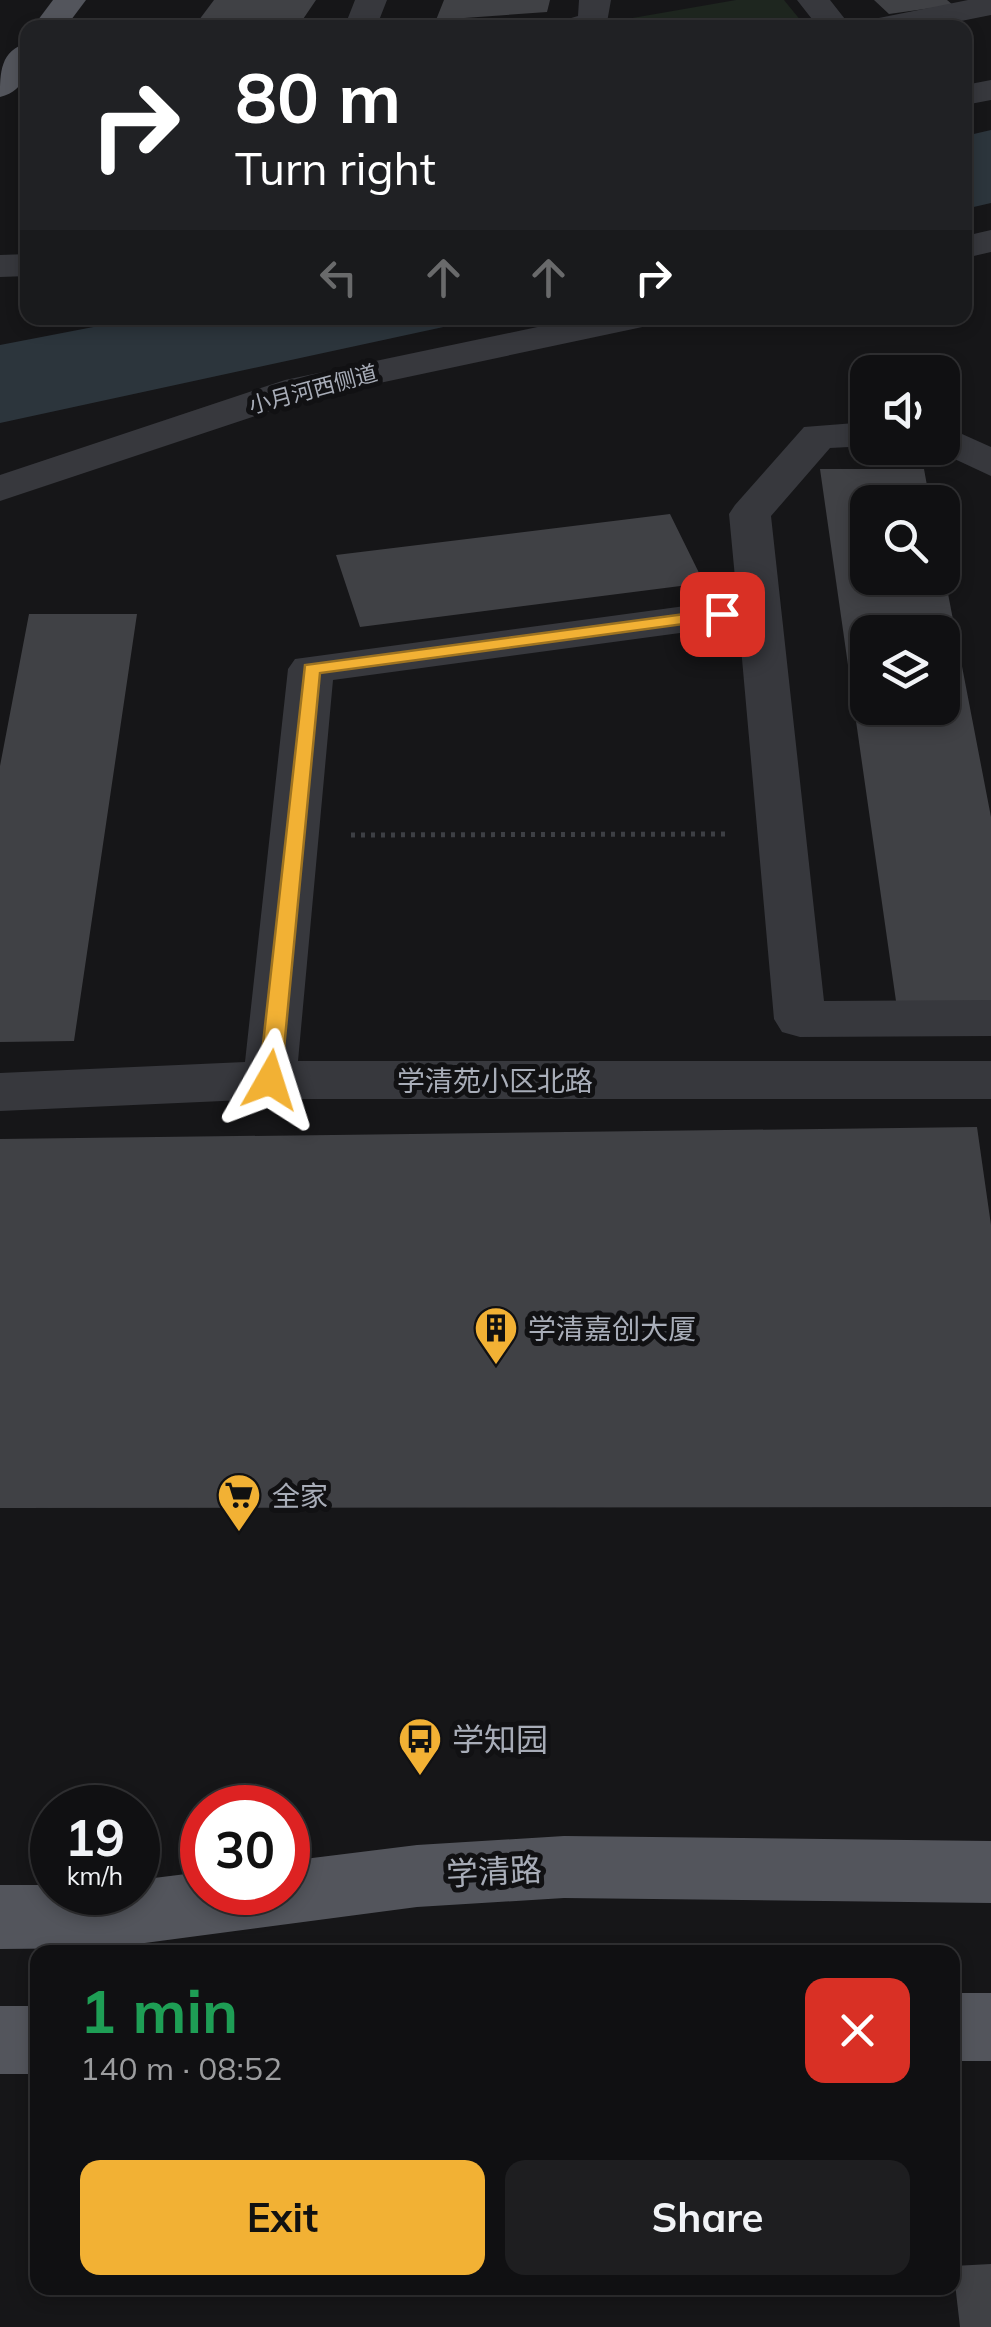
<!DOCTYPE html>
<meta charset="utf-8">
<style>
body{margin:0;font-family:Mulish,"Noto Sans SC",sans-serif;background:#1e1e20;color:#f1f3f6;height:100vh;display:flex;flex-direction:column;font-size:38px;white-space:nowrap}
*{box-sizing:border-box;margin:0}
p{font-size:32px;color:#9c9d9f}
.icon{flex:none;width:55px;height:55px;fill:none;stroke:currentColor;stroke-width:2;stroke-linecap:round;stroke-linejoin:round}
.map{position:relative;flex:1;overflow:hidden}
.drawer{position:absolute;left:30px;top:1945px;width:930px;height:350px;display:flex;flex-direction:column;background:#101012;border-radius:20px;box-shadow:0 5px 15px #0003,0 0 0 2px #303032}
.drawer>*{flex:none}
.hud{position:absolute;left:20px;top:20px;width:952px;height:305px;border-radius:20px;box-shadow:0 5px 15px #0003,0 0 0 2px #303032;background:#202124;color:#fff;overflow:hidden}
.fabs{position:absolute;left:850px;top:355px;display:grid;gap:20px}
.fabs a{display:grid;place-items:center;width:110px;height:110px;border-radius:20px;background:#101012;box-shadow:0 5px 15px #0003,0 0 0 2px #303032;font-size:50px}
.speed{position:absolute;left:30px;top:1785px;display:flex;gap:20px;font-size:50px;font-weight:700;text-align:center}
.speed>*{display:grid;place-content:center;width:130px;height:130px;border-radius:50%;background:#101012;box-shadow:0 5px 15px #0003,0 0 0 2px #303032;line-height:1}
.speed small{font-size:25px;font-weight:400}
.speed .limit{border:15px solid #d22;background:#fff;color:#111}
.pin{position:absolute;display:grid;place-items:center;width:85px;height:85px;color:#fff;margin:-42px;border-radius:20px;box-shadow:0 5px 15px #0006}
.me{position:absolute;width:110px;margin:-55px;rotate:6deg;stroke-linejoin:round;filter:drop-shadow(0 0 8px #0008)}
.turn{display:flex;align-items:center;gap:35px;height:210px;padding:0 50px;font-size:45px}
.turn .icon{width:130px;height:130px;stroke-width:2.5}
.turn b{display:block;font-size:70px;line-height:85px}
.lanes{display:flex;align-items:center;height:95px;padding:0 50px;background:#0003;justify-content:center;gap:50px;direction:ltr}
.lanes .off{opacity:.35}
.round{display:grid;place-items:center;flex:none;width:105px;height:105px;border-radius:20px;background:#1e1e20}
.summary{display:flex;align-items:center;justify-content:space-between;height:170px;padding:0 50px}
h1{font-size:60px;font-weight:700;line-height:75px;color:#1e9e55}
.cta{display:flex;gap:20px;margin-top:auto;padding:20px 50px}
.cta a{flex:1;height:115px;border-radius:20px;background:#f2b134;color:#111;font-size:40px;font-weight:700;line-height:115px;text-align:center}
.cta a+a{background:#1e1e20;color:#f1f3f6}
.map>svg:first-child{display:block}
.green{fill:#1e261f}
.water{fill:#2c353c}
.building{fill:#404145;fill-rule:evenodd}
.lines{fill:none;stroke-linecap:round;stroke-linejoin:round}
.path{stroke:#3d3f44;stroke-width:5;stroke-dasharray:4 6;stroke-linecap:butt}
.minor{fill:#37383d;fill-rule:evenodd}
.major{fill:#53555c;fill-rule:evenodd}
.route{fill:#f2b134;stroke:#9d7322;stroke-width:2.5}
.labels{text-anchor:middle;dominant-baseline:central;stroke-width:10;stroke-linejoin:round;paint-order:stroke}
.far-street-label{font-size:22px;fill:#a8adb8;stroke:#111113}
.street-label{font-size:28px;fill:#a8adb8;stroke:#111113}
.poi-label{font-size:28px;fill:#a8adb8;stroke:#111113;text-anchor:start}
.near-poi-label{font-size:32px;fill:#a8adb8;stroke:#111113;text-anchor:start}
.near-street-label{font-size:32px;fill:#a8adb8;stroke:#111113}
</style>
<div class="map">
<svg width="991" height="2327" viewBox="0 0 991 2327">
<rect width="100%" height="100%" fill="#161618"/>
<path class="green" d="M 736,0 L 784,0 L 806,27 L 612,27 L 621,20 Z"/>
<path class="water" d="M 991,130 L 991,203 L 965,209 L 965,136 Z
M 140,318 L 485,318 L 0,423 L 0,345 Z"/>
<path class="building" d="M 214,0 L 316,0 L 297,28 L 193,28 Z
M 444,0 L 550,0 L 547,12 L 436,20 Z
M 874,0 L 947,0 L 953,5 L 889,14 Z
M 820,469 L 924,469 L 930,502 L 868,502 L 868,578 L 945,578 L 991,817 L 991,1009 L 897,1008 ZM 868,632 L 942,632 L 942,708 L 868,708 Z
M 670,514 L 704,583 L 360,627 L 336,555 Z
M 29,614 L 137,614 L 74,1041 L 0,1042 L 0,766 Z
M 977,1127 L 991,1225 L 991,1507 L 0,1508 L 0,1139 Z
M 991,2264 L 991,2327 L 960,2327 L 953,2266 Z"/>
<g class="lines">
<path class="path" d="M 351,835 L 728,834"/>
<path class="minor" d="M 355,0 L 387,0 L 376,28 L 344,28 Z
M 579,0 L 611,0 L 606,28 L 556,28 L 561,21 L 578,16 Z
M 797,0 L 830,0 L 852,28 L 819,28 Z
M 968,0 L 991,0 L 991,15 L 926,28 L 859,28 L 864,21 Z
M 991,80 L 991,100 L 965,105 L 965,85 Z
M 991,230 L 991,252 L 965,258 L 965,236 Z
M 28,254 L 28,276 L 0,277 L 0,255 Z
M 580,318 L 652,318 L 647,326 L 633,329 L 309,398 L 0,501 L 0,475 L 285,380 Z
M 868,422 L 868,446 L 830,448 L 771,516 L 824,1001 L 991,1000 L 991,1036 L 800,1037 L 782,1032 L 774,1019 L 739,625 L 333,680 L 298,1061 L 991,1061 L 991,1099 L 270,1099 L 0,1111 L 0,1073 L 245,1062 L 288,669 L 295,659 L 737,599 L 729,514 L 735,505 L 804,427 Z
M 942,425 L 991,447 L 991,476 L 931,448 L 942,448 Z"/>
<path class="major" d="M 53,0 L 86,0 L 65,28 L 32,28 Z
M 28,43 C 28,67 28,90 0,97 C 0,73 0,50 28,43 Z
M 564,1836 L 991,1841 L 991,1903 L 564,1898 L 417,1907 L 107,1948 L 0,1949 L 0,1885 L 52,1885 L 52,1892 L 138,1892 L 138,1880 L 202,1872 L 202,1892 L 288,1892 L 288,1861 L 417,1845 Z
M 952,1993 L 991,1993 L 991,2061 L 952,2061 Z
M 0,2006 L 38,2006 L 38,2074 L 0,2074 Z"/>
</g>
<path class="route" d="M 722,609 L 728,610 L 728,618 L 320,673 L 281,1080 L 278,1085 L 262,1085 L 259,1080 L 305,665 Z"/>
<defs>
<g id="building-pin" transform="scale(2.25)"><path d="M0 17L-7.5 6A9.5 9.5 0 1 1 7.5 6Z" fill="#f2b134" stroke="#111113"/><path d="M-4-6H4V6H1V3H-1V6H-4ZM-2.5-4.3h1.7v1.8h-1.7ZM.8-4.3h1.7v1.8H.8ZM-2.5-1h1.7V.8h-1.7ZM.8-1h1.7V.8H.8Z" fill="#111"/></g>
<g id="supermarket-pin" transform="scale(2.25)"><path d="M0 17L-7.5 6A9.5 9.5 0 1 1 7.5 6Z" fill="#f2b134" stroke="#111113"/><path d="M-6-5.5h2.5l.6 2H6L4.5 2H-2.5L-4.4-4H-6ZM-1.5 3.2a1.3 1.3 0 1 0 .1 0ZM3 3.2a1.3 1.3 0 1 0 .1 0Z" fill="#111"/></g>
<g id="bus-pin" transform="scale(2.25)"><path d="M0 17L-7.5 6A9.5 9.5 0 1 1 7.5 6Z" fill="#f2b134" stroke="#111113"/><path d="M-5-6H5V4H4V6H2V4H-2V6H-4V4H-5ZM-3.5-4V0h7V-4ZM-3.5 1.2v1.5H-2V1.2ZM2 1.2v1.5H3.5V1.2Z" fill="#111"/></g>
</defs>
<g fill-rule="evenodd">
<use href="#building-pin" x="496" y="1328"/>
<use href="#supermarket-pin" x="239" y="1495"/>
<use href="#bus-pin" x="420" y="1739"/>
</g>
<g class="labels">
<g class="far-street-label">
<text transform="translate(313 389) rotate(-15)">小月河西侧道</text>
</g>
<g class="street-label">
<text x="495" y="1080">学清苑小区北路</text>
</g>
<g class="poi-label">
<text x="528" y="1328">学清嘉创大厦</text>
<text x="272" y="1495">全家</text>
</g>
<g class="near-poi-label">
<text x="452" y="1739">学知园</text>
</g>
<g class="near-street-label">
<text transform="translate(494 1871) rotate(-3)">学清路</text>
</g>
</g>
</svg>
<div class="fabs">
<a><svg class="icon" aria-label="sound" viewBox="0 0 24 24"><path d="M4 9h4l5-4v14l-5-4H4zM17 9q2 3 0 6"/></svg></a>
<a><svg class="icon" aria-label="search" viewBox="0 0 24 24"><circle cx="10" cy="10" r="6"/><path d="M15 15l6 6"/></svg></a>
<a><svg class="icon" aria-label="layers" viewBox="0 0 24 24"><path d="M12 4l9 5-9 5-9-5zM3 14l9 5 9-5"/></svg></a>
</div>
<div class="speed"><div>19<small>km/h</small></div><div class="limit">30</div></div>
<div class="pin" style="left:722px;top:614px;background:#d93025"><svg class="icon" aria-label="arrive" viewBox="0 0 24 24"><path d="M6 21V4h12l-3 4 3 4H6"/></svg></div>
<svg class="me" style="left:270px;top:1080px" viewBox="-20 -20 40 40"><path d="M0-17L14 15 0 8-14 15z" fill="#f2b134" stroke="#fff" stroke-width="4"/></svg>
<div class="hud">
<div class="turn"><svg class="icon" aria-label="right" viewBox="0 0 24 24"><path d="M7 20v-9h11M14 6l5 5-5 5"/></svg><div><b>80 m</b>Turn right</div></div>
<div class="lanes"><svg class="icon off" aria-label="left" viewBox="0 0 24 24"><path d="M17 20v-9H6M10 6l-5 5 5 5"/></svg><svg class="icon off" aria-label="ahead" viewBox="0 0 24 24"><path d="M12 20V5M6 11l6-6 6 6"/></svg><svg class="icon off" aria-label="ahead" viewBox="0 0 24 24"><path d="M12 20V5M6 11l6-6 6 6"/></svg><svg class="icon" aria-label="right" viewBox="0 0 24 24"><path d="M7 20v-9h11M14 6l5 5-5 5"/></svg></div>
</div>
<section class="drawer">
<div class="summary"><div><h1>1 min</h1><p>140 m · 08:52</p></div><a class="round" style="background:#d93025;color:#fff"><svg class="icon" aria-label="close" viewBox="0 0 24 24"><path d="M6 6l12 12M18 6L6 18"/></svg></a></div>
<div class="cta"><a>Exit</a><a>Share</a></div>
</section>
</div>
